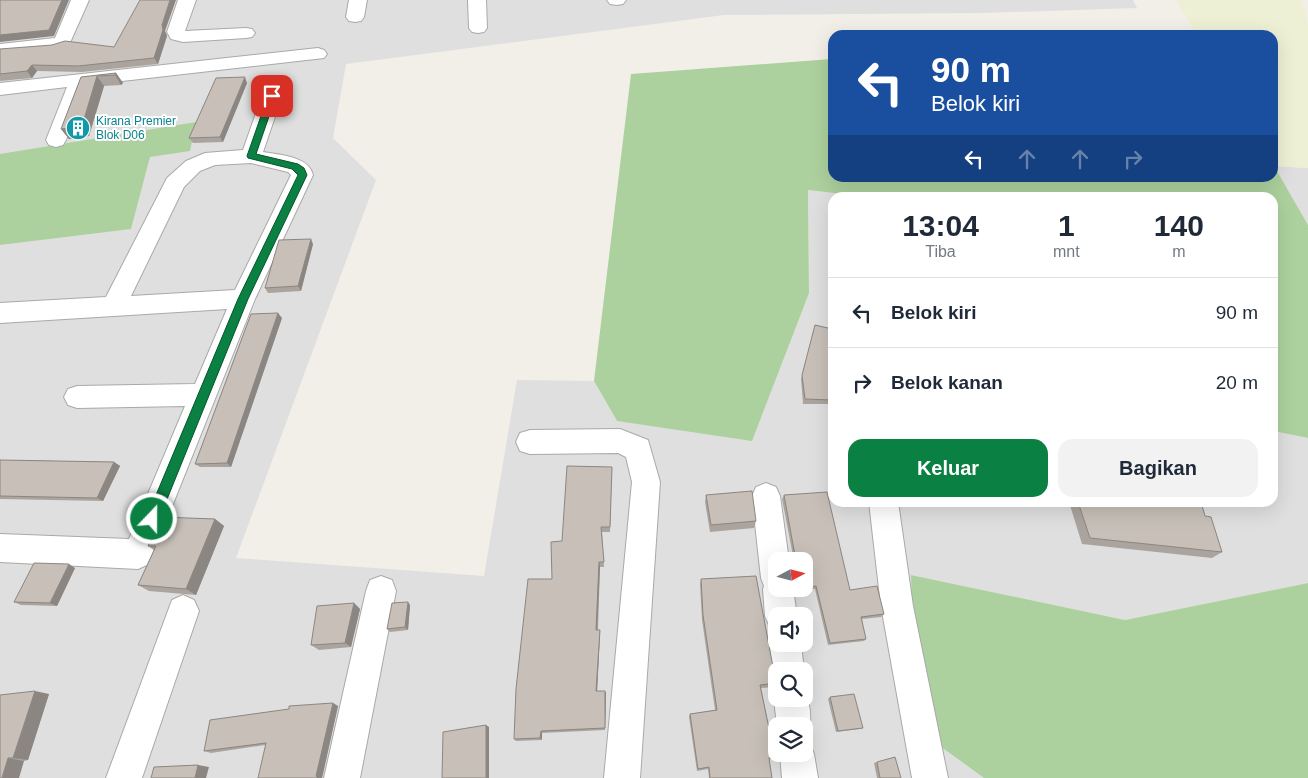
<!DOCTYPE html>
<html lang="id">
<style>
body{margin:0;font-family:Helvetica,sans-serif;background:#f2f2f3;color:#1f2937;height:100vh;display:flex;flex-direction:column;font-size:19px;white-space:nowrap}
*{box-sizing:border-box;margin:0}
p{font-size:16px;color:#747a83}
.icon{flex:none;width:28px;height:28px;fill:none;stroke:currentColor;stroke-width:2;stroke-linecap:round;stroke-linejoin:round}
.map{position:relative;flex:1;overflow:hidden}
.drawer{position:absolute;left:828px;top:192px;width:450px;height:315px;display:flex;flex-direction:column;background:#fff;border-radius:15px;box-shadow:0 5px 20px #0002}
.drawer>*{flex:none}
.top-card{position:absolute;left:828px;top:30px;width:450px;height:152px;border-radius:15px;box-shadow:0 5px 20px #0002;background:#1a4fa0;color:#fff;overflow:hidden}
.needle{width:32px;rotate:83deg}
.fabs{position:absolute;left:768px;top:552px;display:grid;gap:10px}
.fabs a{display:grid;place-items:center;width:45px;height:45px;border-radius:10px;background:#fff;box-shadow:0 5px 20px #0002;font-size:25px}
.pin{position:absolute;display:grid;place-items:center;width:42px;height:42px;color:#fff;margin:-21px;border-radius:10px;box-shadow:0 2px 8px #0006}
.me{position:absolute;width:55px;margin:-28px;rotate:22deg;stroke-linejoin:round;filter:drop-shadow(0 0 4px #0008)}
.turn{display:flex;align-items:center;gap:18px;height:105px;padding:0 20px;font-size:22px}
.turn .icon{width:65px;height:65px;stroke-width:2.5}
.turn b{display:block;font-size:35px;line-height:42px}
.lanes{display:flex;align-items:center;height:48px;padding:0 20px;background:#0003;justify-content:center;gap:25px;direction:ltr}
.lanes .off{opacity:.35}
.eta{display:flex;justify-content:space-evenly;align-items:center;height:85px;text-align:center}
.eta b{font-size:30px;font-weight:800;line-height:35px}
.cta{display:flex;gap:10px;margin-top:auto;padding:10px 20px}
.cta a{flex:1;height:58px;border-radius:15px;background:#0b8043;color:#fff;font-size:20px;font-weight:800;line-height:58px;text-align:center}
.cta a+a{background:#f2f2f3;color:#1f2937}
ul{padding:0;list-style:none}
li{display:flex;align-items:center;gap:15px;height:70px;padding:0 20px;border-top:1px solid #e0e1e3}
li div{flex:1}
li b{display:block;font-size:19px}
li em{font-style:normal}
.map>svg:first-child{display:block}
.residential{fill:#e0dfdf;fill-rule:evenodd}
.farmland{fill:#eef0d5}
.forest{fill:#add19e}
.lines{fill:none;stroke-linecap:round;stroke-linejoin:round}
.street-casing{stroke:#a9a9a9;stroke-width:2}
.street{fill:#fff;fill-rule:evenodd}
.wall{fill:#aba49e}
.shaded-wall{fill:#8b8681}
.building{fill:#c7bfb8;stroke:#8b8681}
.route{fill:#0b8043;stroke:#07532c}
.labels{text-anchor:middle;dominant-baseline:central;stroke-width:4;stroke-linejoin:round;paint-order:stroke}
.far-culture-label{font-size:12px;fill:#0d838f;stroke:#fff;text-anchor:start}
</style>
<div class="map">
<svg width="1308" height="778" viewBox="0 0 1308 778">
<rect width="100%" height="100%" fill="#f2efe9"/>
<path class="residential" d="M 0,0 L 1133,0 L 1137,8 L 981,13 L 724,15 L 346,64 L 333,138 L 376,180 L 236,558 L 484,576 L 517,380 L 594,381 L 617,421 L 809,293 L 808,190 L 878,197 L 832,198 L 832,502 L 1272,502 L 1273,431 L 1308,438 L 1308,583 L 1125,620 L 911,575 L 915,728 L 984,778 L 0,778 ZM 776,561 L 804,561 L 804,589 L 776,589 ZM 776,616 L 804,616 L 804,644 L 776,644 ZM 776,671 L 804,671 L 804,699 L 776,699 ZM 776,726 L 804,726 L 804,754 L 776,754 Z
M 1274,166 L 1308,168 L 1308,225 Z"/>
<path class="farmland" d="M 1176,0 L 1302,0 L 1308,25 L 1308,168 L 1274,166 L 1273,164 L 1272,35 L 1197,35 Z"/>
<path class="forest" d="M 832,59 L 832,178 L 1272,178 L 1273,164 L 1308,225 L 1308,438 L 1273,431 L 1272,198 L 878,198 L 808,190 L 809,293 L 752,441 L 617,421 L 594,381 L 631,74 Z
M 196,122 L 190,151 L 150,157 L 131,229 L 0,245 L 0,154 Z
M 911,575 L 1125,620 L 1308,583 L 1308,778 L 984,778 L 915,728 Z"/>
<g class="lines">
<g class="street-casing">
<path id="street" d="M 71,0 L 89,0 L 69,45 L 56,49 L 0,54 L 0,44 L 55,38 Z
M 178,0 L 196,0 L 185,31 L 246,28 L 252,29 L 255,33 L 252,37 L 246,38 L 183,42 L 171,39 L 167,32 Z
M 349,0 L 367,0 L 364,17 L 361,21 L 355,22 L 349,21 L 346,17 Z
M 468,0 L 486,0 L 487,28 L 484,32 L 478,33 L 472,32 L 469,28 Z
M 607,0 L 626,0 L 623,4 L 617,5 L 610,4 Z
M 318,48 L 324,50 L 327,54 L 324,58 L 87,85 L 66,140 L 63,145 L 56,147 L 49,145 L 46,140 L 67,87 L 0,95 L 0,83 Z
M 272,90 L 279,92 L 282,96 L 263,152 C 279,155 309,156 313,175 L 255,299 L 149,564 L 138,569 L 0,562 L 0,534 L 129,539 L 185,406 L 77,408 L 68,405 L 64,397 L 68,389 L 77,386 L 195,384 L 227,309 L 0,323 L 0,303 L 106,297 L 167,178 L 186,161 L 205,153 L 243,150 L 262,96 L 265,92 ZM 251,163 L 288,172 L 291,175 L 235,290 L 131,296 L 184,187 L 200,171 L 215,165 Z
M 620,429 L 648,440 L 660,482 L 640,778 L 604,778 L 632,482 L 626,457 L 618,453 L 530,454 L 520,451 L 516,442 L 520,433 L 530,430 Z
M 766,483 L 776,487 L 780,496 L 789,561 L 776,561 L 776,589 L 793,589 L 797,616 L 776,616 L 776,630 L 770,627 L 765,616 L 763,589 L 764,586 L 761,578 L 752,496 L 756,487 Z
M 869,502 L 898,502 L 913,606 L 948,778 L 912,778 L 881,606 Z
M 381,576 L 392,580 L 396,591 L 360,778 L 324,778 L 366,591 L 370,580 Z
M 183,595 L 194,600 L 199,611 L 142,778 L 106,778 L 172,600 Z
M 776,632 L 776,644 L 801,644 L 804,671 L 804,673 L 776,671 L 776,682 C 770,666 767,649 774,633 Z
M 804,689 C 811,706 813,722 806,738 L 804,739 L 804,726 L 777,726 L 774,699 L 776,694 L 776,699 L 804,699 Z
M 804,739 L 809,742 L 814,754 L 818,778 L 782,778 L 780,754 L 804,754 Z"/>
</g>
<use href="#street" class="street"/>
</g>
<path class="wall" d="M 165,31 L 167,36 L 158,64 L 82,72 L 37,71 L 32,78 L 0,81 L 0,49 L 114,47 Z
M 116,73 L 123,83 L 121,85 L 104,86 L 89,136 L 69,139 L 61,129 L 81,77 Z
M 247,83 L 223,142 L 193,143 L 189,138 Z
M 313,244 L 301,291 L 268,293 L 265,288 Z
M 282,318 L 231,467 L 200,467 L 195,464 Z
M 815,325 L 832,329 L 832,404 L 803,404 L 801,379 Z
M 0,460 L 114,462 L 120,466 L 103,501 L 0,499 Z
M 612,467 L 612,472 L 610,532 L 602,532 L 604,567 L 600,567 L 598,630 L 600,633 L 597,691 L 606,693 L 605,730 L 542,733 L 542,740 L 516,741 L 514,739 L 552,579 L 562,541 Z
M 706,495 L 756,521 L 754,528 L 710,532 L 705,502 Z
M 784,495 L 850,590 L 884,614 L 881,617 L 862,619 L 866,639 L 864,641 L 828,645 L 815,589 L 799,591 L 799,589 L 804,589 L 804,561 L 794,561 L 782,499 Z
M 1069,502 L 1201,502 L 1205,516 L 1222,552 L 1212,558 L 1082,544 Z
M 215,519 L 224,526 L 196,595 L 149,591 L 138,585 L 154,550 L 148,546 Z
M 75,568 L 57,606 L 21,605 L 14,602 Z
M 701,579 L 776,683 L 773,687 L 761,688 L 775,757 L 772,759 L 769,759 L 772,778 L 709,778 L 708,769 L 697,771 L 689,717 L 690,714 L 715,710 L 702,620 L 700,584 Z
M 354,603 L 360,609 L 351,647 L 319,650 L 311,645 Z
M 410,605 L 408,630 L 390,632 L 387,629 Z
M 49,694 L 28,760 L 24,761 L 0,778 L 0,695 Z
M 830,697 L 863,728 L 860,729 L 836,732 L 828,699 Z
M 338,706 L 322,778 L 265,745 L 211,753 L 204,751 Z
M 877,762 L 901,778 L 877,778 L 874,763 Z"/>
<path class="shaded-wall" d="M 62,0 L 69,0 L 54,36 L 0,42 L 0,35 Z
M 170,0 L 176,0 L 165,31 L 167,36 L 158,64 L 154,58 L 162,25 Z
M 32,65 L 37,71 L 32,78 L 27,71 Z
M 116,73 L 123,83 L 121,85 L 115,75 Z
M 97,76 L 104,86 L 89,136 L 69,139 L 61,129 Z
M 245,77 L 247,83 L 223,142 L 220,137 Z
M 311,239 L 313,244 L 301,291 L 298,286 Z
M 278,313 L 282,318 L 231,467 L 227,463 Z
M 114,462 L 120,466 L 103,501 L 97,498 Z
M 215,519 L 224,526 L 196,595 L 186,589 Z
M 599,562 L 600,567 L 597,633 L 596,630 Z
M 69,564 L 75,568 L 57,606 L 50,603 Z
M 408,602 L 410,605 L 408,630 L 405,627 Z
M 354,603 L 360,609 L 351,647 L 345,643 Z
M 600,630 L 600,633 L 597,694 L 596,691 Z
M 35,691 L 49,694 L 28,760 L 13,758 Z
M 605,691 L 606,693 L 605,730 Z
M 333,703 L 338,706 L 322,778 L 318,778 L 316,776 Z
M 486,725 L 489,727 L 489,778 L 486,778 Z
M 541,731 L 542,733 L 542,740 L 540,738 Z
M 8,758 L 24,761 L 19,778 L 2,778 Z
M 198,765 L 209,767 L 206,778 L 195,778 Z"/>
<path class="building" d="M 0,0 L 62,0 L 49,30 L 0,35 Z
M 140,0 L 170,0 L 162,25 L 163,30 L 154,58 L 78,66 L 32,65 L 27,71 L 0,74 L 0,49 L 52,45 L 65,41 L 114,47 Z
M 116,73 L 115,75 L 97,76 L 82,126 L 61,129 L 81,77 Z
M 245,77 L 220,137 L 189,138 L 216,78 Z
M 311,239 L 298,286 L 265,288 L 279,240 Z
M 278,313 L 227,463 L 195,464 L 251,314 Z
M 815,325 L 832,329 L 832,400 L 805,399 L 802,375 Z
M 0,460 L 114,462 L 97,498 L 0,496 Z
M 567,466 L 612,467 L 610,527 L 601,527 L 604,562 L 599,562 L 596,630 L 600,630 L 596,691 L 605,691 L 605,728 L 541,731 L 540,738 L 514,739 L 516,689 L 528,579 L 552,579 L 551,542 L 562,541 Z
M 752,491 L 756,521 L 711,525 L 706,495 Z
M 827,492 L 850,590 L 877,586 L 884,614 L 861,617 L 866,639 L 830,643 L 816,586 L 804,588 L 804,561 L 796,561 L 784,495 Z
M 1078,502 L 1201,502 L 1205,516 L 1211,517 L 1222,552 L 1090,538 Z
M 161,517 L 215,519 L 186,589 L 138,585 L 156,546 L 148,546 Z
M 34,563 L 69,564 L 50,603 L 14,602 Z
M 756,576 L 776,683 L 760,685 L 775,757 L 769,758 L 772,778 L 710,778 L 709,767 L 698,769 L 690,714 L 717,710 L 703,615 L 701,579 Z
M 408,602 L 405,627 L 387,629 L 392,603 Z
M 354,603 L 345,643 L 311,645 L 317,606 Z
M 35,691 L 13,758 L 8,758 L 2,778 L 0,778 L 0,695 Z
M 854,694 L 863,728 L 838,731 L 830,697 Z
M 333,703 L 316,776 L 318,778 L 258,778 L 266,743 L 204,751 L 210,720 L 289,709 L 289,706 Z
M 486,725 L 486,778 L 442,778 L 443,732 Z
M 895,757 L 901,778 L 880,778 L 877,762 Z
M 198,765 L 195,778 L 151,778 L 154,767 Z"/>
<path class="route" d="M 272,93 L 276,96 L 256,154 L 298,164 L 304,168 L 307,175 L 248,299 L 159,519 L 157,523 L 152,525 L 148,523 L 146,519 L 238,299 L 298,175 L 292,169 L 248,158 L 247,156 L 268,96 Z"/>
<defs>
<g id="building-disc" transform="scale(1.25)"><circle r="9.5" fill="#0f9aa8" stroke="#fff"/><path d="M-4-6H4V6H1V3H-1V6H-4ZM-2.5-4.3h1.7v1.8h-1.7ZM.8-4.3h1.7v1.8H.8ZM-2.5-1h1.7V.8h-1.7ZM.8-1h1.7V.8H.8Z" fill="#fff"/></g>
</defs>
<g fill-rule="evenodd">
<use href="#building-disc" x="78" y="128"/>
</g>
<g class="labels">
<g class="far-culture-label">
<text x="96" y="121">Kirana Premier<tspan x="96" dy="14">Blok D06</tspan></text>
</g>
</g>
</svg>
<div class="fabs">
<a><svg class="needle" viewBox="-14 -14 28 28"><path d="M0-13l5 13h-10z" fill="#e53935"/><path d="M0 13l5-13h-10z" fill="#747a83"/></svg></a>
<a><svg class="icon" aria-label="sound" viewBox="0 0 24 24"><path d="M4 9h4l5-4v14l-5-4H4zM17 9q2 3 0 6"/></svg></a>
<a><svg class="icon" aria-label="search" viewBox="0 0 24 24"><circle cx="10" cy="10" r="6"/><path d="M15 15l6 6"/></svg></a>
<a><svg class="icon" aria-label="layers" viewBox="0 0 24 24"><path d="M12 4l9 5-9 5-9-5zM3 14l9 5 9-5"/></svg></a>
</div>
<div class="pin" style="left:272px;top:96px;background:#d93025"><svg class="icon" aria-label="arrive" viewBox="0 0 24 24"><path d="M6 21V4h12l-3 4 3 4H6"/></svg></div>
<svg class="me" style="left:152px;top:519px" viewBox="-20 -20 40 40"><circle r="17" fill="#0b8043" stroke="#fff" stroke-width="3"/><path d="M0-11L8 9 0 5-8 9z" fill="#fff"/></svg>
<div class="top-card">
<div class="turn"><svg class="icon" aria-label="left" viewBox="0 0 24 24"><path d="M17 20v-9H6M10 6l-5 5 5 5"/></svg><div><b>90 m</b>Belok kiri</div></div>
<div class="lanes"><svg class="icon" aria-label="left" viewBox="0 0 24 24"><path d="M17 20v-9H6M10 6l-5 5 5 5"/></svg><svg class="icon off" aria-label="ahead" viewBox="0 0 24 24"><path d="M12 20V5M6 11l6-6 6 6"/></svg><svg class="icon off" aria-label="ahead" viewBox="0 0 24 24"><path d="M12 20V5M6 11l6-6 6 6"/></svg><svg class="icon off" aria-label="right" viewBox="0 0 24 24"><path d="M7 20v-9h11M14 6l5 5-5 5"/></svg></div>
</div>
<section class="drawer">
<div class="eta">
<div><b>13:04</b><p>Tiba</p></div>
<div><b>1</b><p>mnt</p></div>
<div><b>140</b><p>m</p></div>
</div>
<ul>
<li><svg class="icon" aria-label="left" viewBox="0 0 24 24"><path d="M17 20v-9H6M10 6l-5 5 5 5"/></svg><div><b>Belok kiri</b></div><em>90 m</em></li>
<li><svg class="icon" aria-label="right" viewBox="0 0 24 24"><path d="M7 20v-9h11M14 6l5 5-5 5"/></svg><div><b>Belok kanan</b></div><em>20 m</em></li>
</ul>
<div class="cta"><a>Keluar</a><a>Bagikan</a></div>
</section>
</div>
